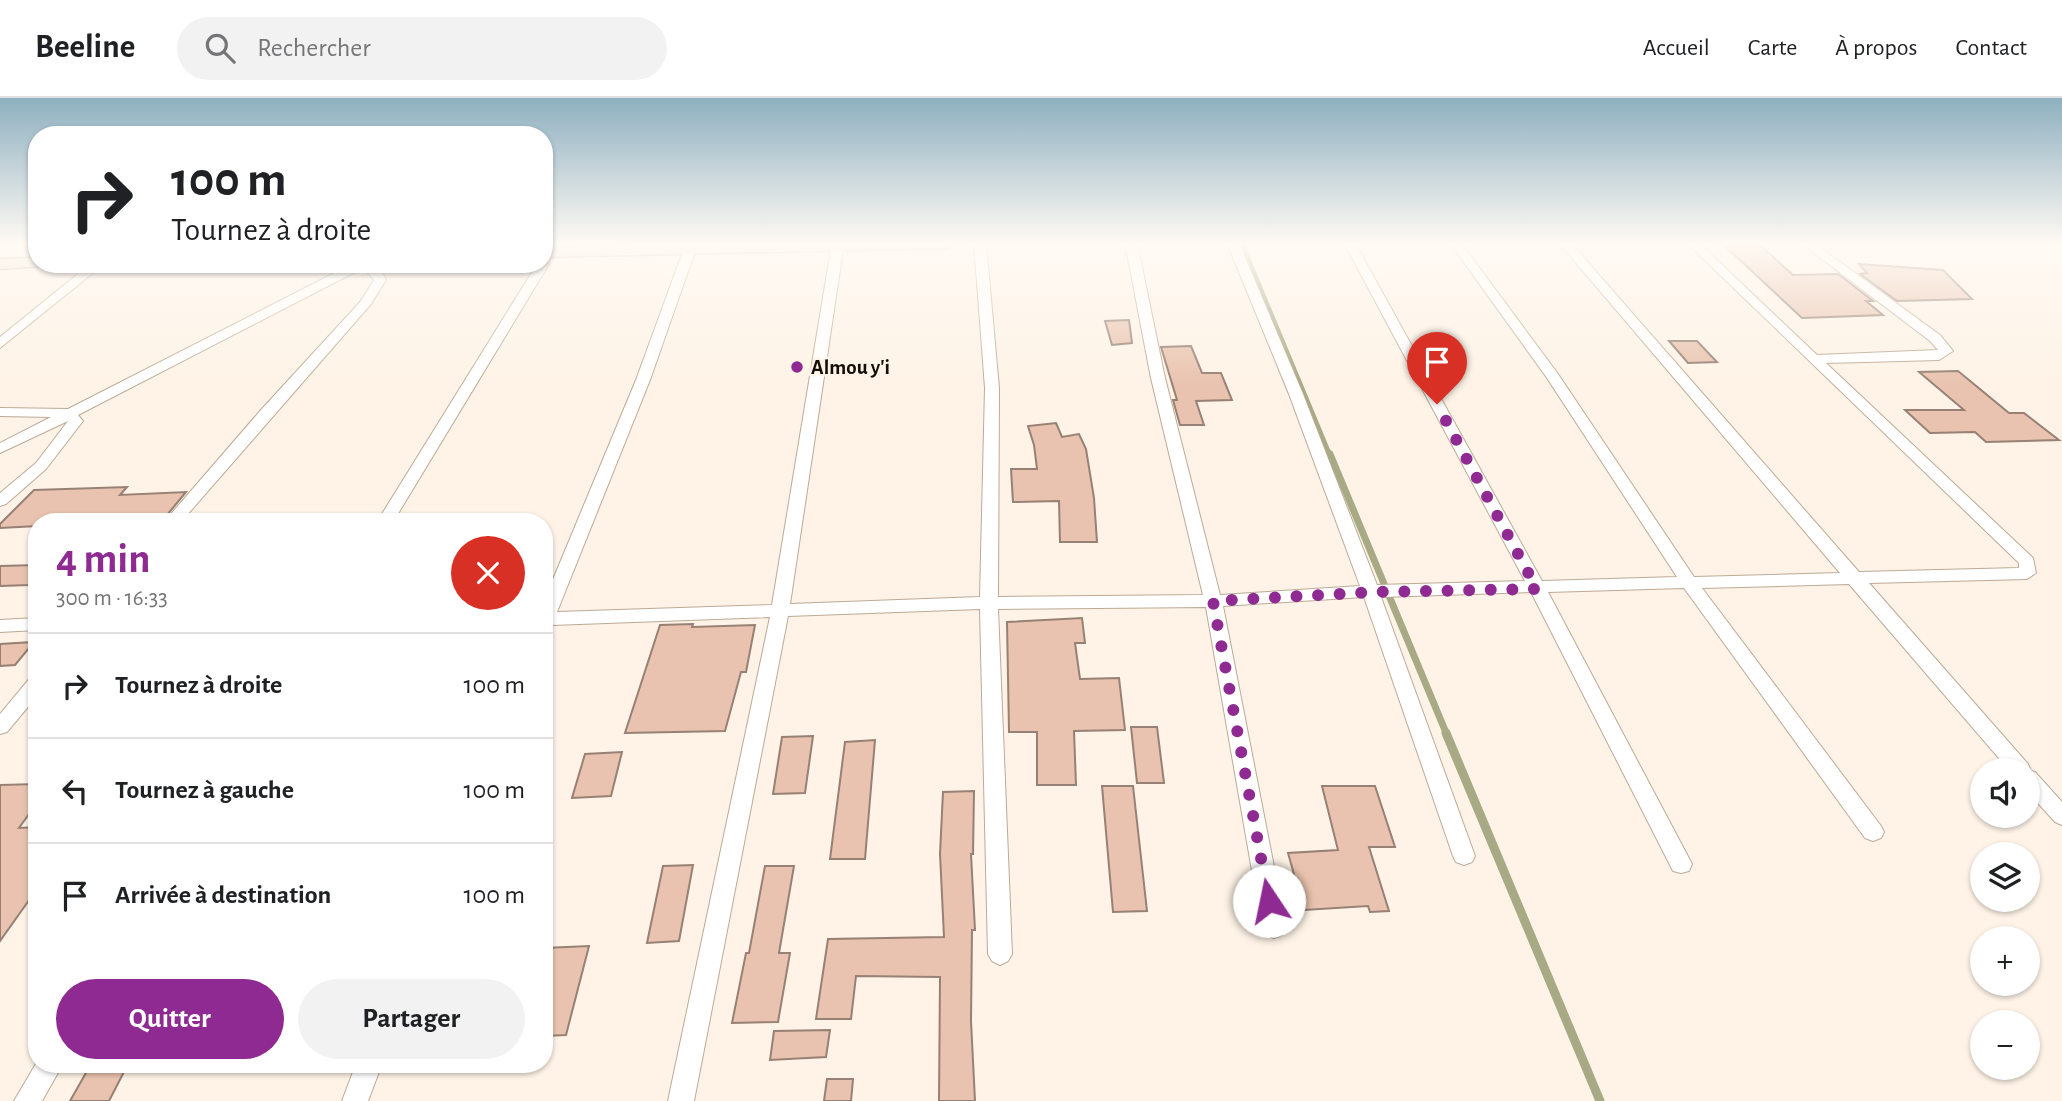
<!DOCTYPE html>
<html lang="fr">
<meta charset="utf-8">
<style>
body{margin:0;font-family:"Alegreya Sans",sans-serif;background:#f2f2f2;color:#202124;height:100vh;display:flex;flex-direction:column;font-size:26px;white-space:nowrap}
*{box-sizing:border-box;margin:0}
p{font-size:23px;color:#757577}
.icon{flex:none;width:38px;height:38px;fill:none;stroke:currentColor;stroke-width:2;stroke-linecap:round;stroke-linejoin:round}
.map{position:relative;flex:1;overflow:hidden}
.panel{position:absolute;left:28px;top:415px;width:525px;height:560px;display:flex;flex-direction:column;background:#fff;border-radius:28px;box-shadow:0 2px 5px #0004}
.panel>*{flex:none}
.banner{position:absolute;left:28px;top:28px;width:525px;height:147px;border-radius:28px;box-shadow:0 2px 5px #0004;background:#fff;color:#202124;overflow:hidden}
.fabs{position:absolute;left:1970px;top:660px;display:grid;gap:14px}
.fabs a{display:grid;place-items:center;width:70px;height:70px;border-radius:50%;background:#fff;box-shadow:0 2px 5px #0004;font-size:35px}
.pin{position:absolute;display:grid;place-items:center;width:60px;height:60px;color:#fff;margin:-72px -30px;border-radius:50% 50% 50% 0;rotate:-45deg;box-shadow:0 0 7px #0007}
.pin .icon{rotate:45deg}
.me{position:absolute;width:77px;margin:-38px;rotate:349deg;stroke-linejoin:round;filter:drop-shadow(0 0 5px #0008)}
.turn{display:flex;align-items:center;gap:24px;height:147px;padding:0 28px;font-size:32px}
.turn .icon{width:91px;height:91px;stroke-width:2.5}
.turn b{display:block;font-size:49px;line-height:60px}
.round{display:grid;place-items:center;flex:none;width:74px;height:74px;border-radius:37px;background:#f2f2f2}
.overview{display:flex;align-items:center;justify-content:space-between;height:119px;padding:0 28px}
h1{font-size:42px;font-weight:600;line-height:52px;color:#8e2a92}
.action{display:flex;gap:14px;margin-top:auto;padding:14px 28px}
.action a{flex:1;height:80px;border-radius:42px;background:#8e2a92;color:#fff;font-size:28px;font-weight:600;line-height:80px;text-align:center}
.action a+a{background:#f2f2f2;color:#202124}
ul{padding:0;list-style:none}
li{display:flex;align-items:center;gap:21px;height:105px;padding:0 28px;border-top:2px solid #e0e0e0}
li div{flex:1}
li b{display:block;font-size:26px}
li em{font-style:normal}
header{display:flex;align-items:center;gap:42px;box-sizing:border-box;height:98px;padding:0 35px;background:#fff;border-bottom:2px solid #e0e0e0}
header strong{font-size:33px}
nav{display:flex;gap:38px;margin-inline-start:auto;font-size:24px}
.search{width:490px;height:63px;background:#f2f2f2;display:flex;align-items:center;gap:18px;box-sizing:border-box;padding:0 24px;border-radius:38px;color:#757577;font-size:26px}
.map>svg:first-child{display:block}
.lines{fill:none;stroke-linecap:round;stroke-linejoin:round}
.stream-far2{stroke:#a8aa85;stroke-width:5}
.stream-far1{stroke:#a8aa85;stroke-width:7}
.stream{stroke:#a8aa85;stroke-width:9}
.building{fill:#e9c3af;stroke:#978074;stroke-width:2}
.street-casing{stroke:#bcaa96;stroke-width:2}
.secondary-casing{stroke:#bcaa96;stroke-width:3}
.street{fill:#fff;fill-rule:evenodd}
.secondary{fill:#ece4cf;fill-rule:evenodd}
.route{stroke:#8e2a92;stroke-width:12;stroke-dasharray:0 21.6}
.poi-dot{fill:#8e2a92;stroke:#fef3e6;stroke-width:2.5}
.labels{text-anchor:middle;dominant-baseline:central;stroke-width:5;stroke-linejoin:round;paint-order:stroke}
.far-poi-label{font-size:21px;font-weight:bold;fill:#140e07;stroke:#fef3e6;text-anchor:start}
</style>
<header>
<strong>Beeline</strong>
<div class="search"><svg class="icon" aria-label="search" viewBox="0 0 24 24"><circle cx="10" cy="10" r="6"/><path d="M15 15l6 6"/></svg>Rechercher</div>
<nav><a>Accueil</a><a>Carte</a><a>À propos</a><a>Contact</a></nav>
</header>
<div class="map">
<svg width="2062" height="1003" viewBox="0 0 2062 1003">
<rect width="100%" height="100%" fill="#fef3e6"/>
<g class="lines">
<path class="stream-far2" d="M 1246,145 L 1243,149 L 1330,358"/>
<path class="stream-far1" d="M 1330,356 L 1447,637"/>
<path class="stream" d="M 1446,635 L 1600,1003"/>
</g>
<path class="building" d="M 1726,149 L 1762,149 L 1793,177 L 1838,176 L 1873,203 L 1866,203 L 1883,217 L 1802,220 Z
M 1859,166 L 1943,172 L 1972,201 L 1897,203 L 1860,176 L 1867,175 Z
M 1129,222 L 1132,245 L 1112,247 L 1105,223 Z
M 1669,243 L 1697,243 L 1717,264 L 1688,265 Z
M 1191,248 L 1202,275 L 1221,275 L 1232,302 L 1196,303 L 1204,327 L 1180,327 L 1173,302 L 1177,302 L 1161,249 Z
M 1958,273 L 2009,315 L 2024,315 L 2059,342 L 1986,344 L 1975,334 L 1930,335 L 1905,312 L 1964,312 L 1919,274 Z
M 1056,325 L 1062,339 L 1079,336 L 1086,351 L 1094,400 L 1097,444 L 1060,444 L 1059,403 L 1013,404 L 1011,371 L 1037,371 L 1034,347 L 1028,328 Z
M 127,389 L 120,397 L 186,394 L 162,423 L 37,424 L 37,428 L 0,430 L 0,426 L 34,392 Z
M 37,467 L 37,478 L 29,487 L 0,488 L 0,468 Z
M 1082,520 L 1085,545 L 1075,545 L 1080,581 L 1119,580 L 1125,632 L 1074,633 L 1076,687 L 1037,687 L 1037,634 L 1009,634 L 1007,524 Z
M 693,526 L 692,529 L 755,527 L 746,574 L 741,574 L 725,633 L 625,635 L 660,527 Z
M 34,544 L 15,567 L 0,568 L 0,546 Z
M 1131,629 L 1157,629 L 1164,685 L 1137,685 Z
M 813,638 L 805,695 L 773,696 L 782,639 Z
M 875,642 L 865,761 L 830,761 L 845,644 Z
M 622,654 L 611,698 L 572,700 L 585,656 Z
M 37,686 L 37,705 L 19,730 L 37,729 L 37,791 L 0,843 L 0,687 Z
M 1102,688 L 1133,688 L 1147,813 L 1113,814 Z
M 1322,688 L 1375,688 L 1395,749 L 1369,749 L 1389,813 L 1370,814 L 1368,808 L 1304,812 L 1288,755 L 1338,752 Z
M 974,693 L 973,756 L 971,756 L 975,832 L 972,832 L 971,923 L 975,1003 L 939,1003 L 940,879 L 856,878 L 851,921 L 816,921 L 828,841 L 944,839 L 940,756 L 943,694 Z
M 693,767 L 679,843 L 647,845 L 663,768 Z
M 765,768 L 794,768 L 779,855 L 790,855 L 778,924 L 732,925 L 746,855 L 749,855 Z
M 589,848 L 566,937 L 544,938 L 544,850 Z
M 830,932 L 826,959 L 770,962 L 774,933 Z
M 91,966 L 128,966 L 109,1003 L 70,1003 Z
M 827,981 L 853,981 L 851,1003 L 824,1003 Z"/>
<g class="lines">
<g class="street-casing">
<path id="street" d="M 686,145 L 698,145 L 650,282 L 557,514 L 772,507 L 832,145 L 844,145 L 790,506 L 980,499 L 985,290 L 974,145 L 986,145 L 999,290 L 998,499 L 1203,497 L 1151,280 L 1125,145 L 1137,145 L 1165,280 L 1220,497 L 1360,488 L 1289,296 L 1227,145 L 1239,145 L 1303,296 L 1377,487 L 1525,483 L 1344,145 L 1355,145 L 1542,483 L 1677,479 L 1547,280 L 1450,145 L 1461,145 L 1558,276 L 1694,479 L 1840,475 L 1559,145 L 1571,145 L 1859,474 L 2019,470 L 2019,465 L 1687,145 L 1699,145 L 1817,257 L 1938,252 L 1930,243 L 1801,145 L 1814,145 L 1940,237 L 1953,253 L 1939,262 L 1826,265 L 2033,460 L 2036,475 L 2027,481 L 1869,485 L 2028,666 L 2031,673 L 2035,674 L 2062,704 L 2062,727 L 2055,724 L 2028,694 L 2028,672 L 2009,672 L 1849,486 L 1702,490 L 1881,728 L 1884,734 L 1881,740 L 1873,743 L 1865,740 L 1684,490 L 1548,494 L 1692,766 L 1689,773 L 1681,775 L 1673,773 L 1531,494 L 1381,499 L 1475,758 L 1472,764 L 1464,767 L 1456,764 L 1453,758 L 1364,499 L 1223,508 L 1286,830 L 1282,837 L 1274,840 L 1266,837 L 1262,830 L 1206,509 L 998,511 L 1012,856 L 1008,863 L 1000,867 L 992,863 L 988,856 L 980,511 L 788,518 L 694,1003 L 668,1003 L 770,519 L 552,527 L 544,531 L 544,503 L 636,282 Z
M 544,163 L 549,166 L 393,424 L 377,424 L 537,166 L 544,166 Z
M 90,166 L 104,166 L 0,250 L 0,239 Z
M 352,166 L 374,166 L 381,172 L 386,182 L 371,206 L 181,424 L 164,424 L 260,313 L 360,204 L 374,182 L 363,170 L 78,317 L 83,323 L 46,371 L 6,406 L 0,408 L 0,395 L 36,365 L 68,323 L 0,355 L 0,345 L 51,319 L 0,318 L 0,310 L 68,311 Z
M 37,520 L 37,532 L 0,534 L 0,522 Z
M 37,578 L 37,598 L 7,634 L 0,636 L 0,616 L 30,580 Z
M 37,964 L 63,966 L 42,1003 L 14,1003 Z
M 356,966 L 382,966 L 368,1003 L 342,1003 Z"/>
</g>
<g class="secondary-casing">
<path id="secondary" d="M 712,145 L 956,145 L 948,150 L 544,159 L 544,149 Z
M 37,160 L 37,166 L 44,166 L 43,168 L 0,171 L 0,161 Z"/>
</g>
<use href="#street" class="street"/>
<use href="#secondary" class="secondary"/>
</g>
<linearGradient id="sky" x2="0" y2="1"><stop stop-color="#8eb0c0"/><stop offset="0.51" stop-color="#fffaf4"/><stop offset="1" stop-color="#fffaf4" stop-opacity="0"/></linearGradient>
<rect width="2062" height="286" fill="url(#sky)"/>
<g class="lines">
<path class="route" d="M 1269,803 L 1213,503 L 1374,494 L 1537,491 L 1437,306"/>
</g>
<circle class="poi-dot" cx="797" cy="269" r="7"/>
<g class="labels">
<g class="far-poi-label">
<text x="811" y="269">Almou y'i</text>
</g>
</g>
</svg>
<div class="fabs">
<a><svg class="icon" aria-label="sound" viewBox="0 0 24 24"><path d="M4 9h4l5-4v14l-5-4H4zM17 9q2 3 0 6"/></svg></a>
<a><svg class="icon" aria-label="layers" viewBox="0 0 24 24"><path d="M12 4l9 5-9 5-9-5zM3 14l9 5 9-5"/></svg></a>
<a>+</a>
<a>−</a>
</div>
<div class="pin" style="left:1437px;top:306px;background:#d93025"><svg class="icon" aria-label="arrive" viewBox="0 0 24 24"><path d="M6 21V4h12l-3 4 3 4H6"/></svg></div>
<svg class="me" style="left:1269px;top:803px" viewBox="-20 -20 40 40"><circle r="19" fill="#fff"/><path d="M0-13L10 11 0 6-10 11z" fill="#8e2a92"/></svg>
<div class="banner">
<div class="turn"><svg class="icon" aria-label="right" viewBox="0 0 24 24"><path d="M7 20v-9h11M14 6l5 5-5 5"/></svg><div><b>100 m</b>Tournez à droite</div></div>
</div>
<section class="panel">
<div class="overview"><div><h1>4 min</h1><p>300 m · 16:33</p></div><a class="round" style="background:#d93025;color:#fff"><svg class="icon" aria-label="close" viewBox="0 0 24 24"><path d="M6 6l12 12M18 6L6 18"/></svg></a></div>
<ul>
<li><svg class="icon" aria-label="right" viewBox="0 0 24 24"><path d="M7 20v-9h11M14 6l5 5-5 5"/></svg><div><b>Tournez à droite</b></div><em>100 m</em></li>
<li><svg class="icon" aria-label="left" viewBox="0 0 24 24"><path d="M17 20v-9H6M10 6l-5 5 5 5"/></svg><div><b>Tournez à gauche</b></div><em>100 m</em></li>
<li><svg class="icon" aria-label="arrive" viewBox="0 0 24 24"><path d="M6 21V4h12l-3 4 3 4H6"/></svg><div><b>Arrivée à destination</b></div><em>100 m</em></li>
</ul>
<div class="action"><a>Quitter</a><a>Partager</a></div>
</section>
</div>
